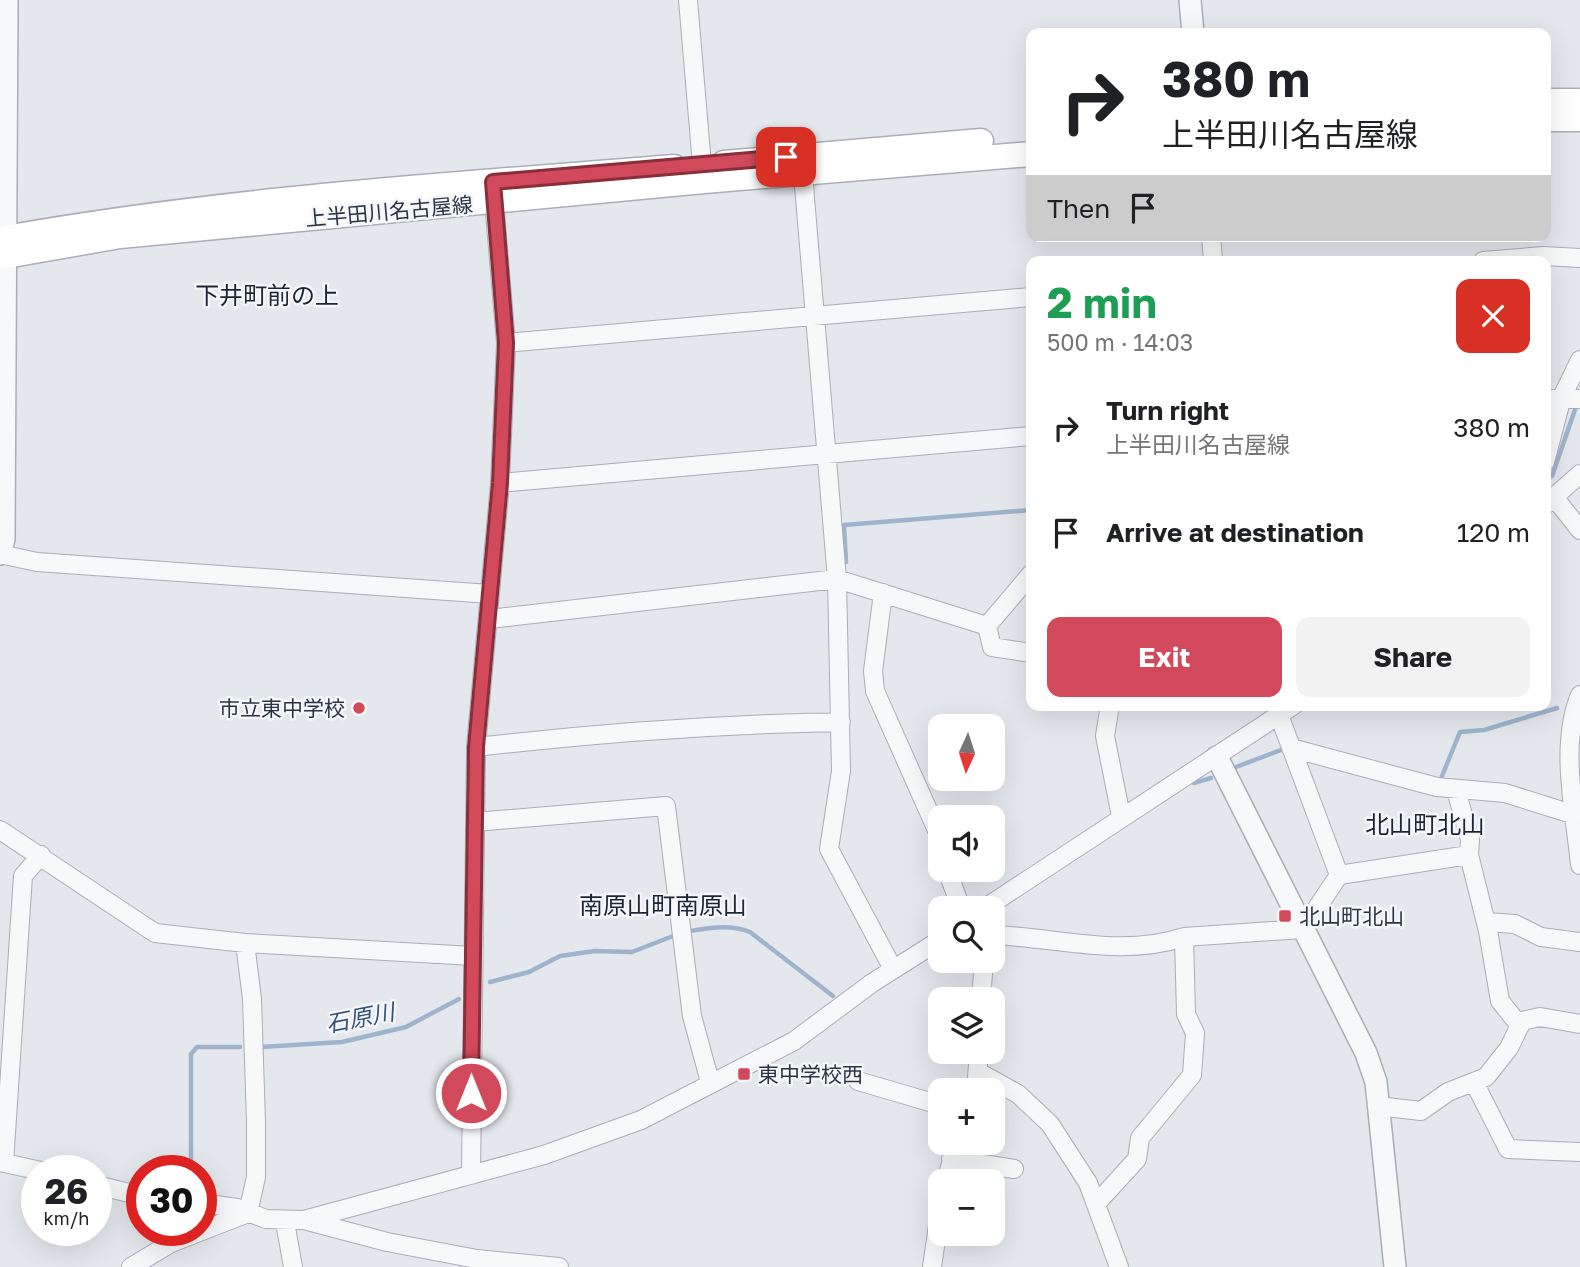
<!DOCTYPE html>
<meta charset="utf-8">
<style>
body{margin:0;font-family:"Golos Text","Noto Sans JP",sans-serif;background:#f2f2f2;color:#202124;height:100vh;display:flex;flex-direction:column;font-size:26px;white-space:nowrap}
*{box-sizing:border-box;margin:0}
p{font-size:23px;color:#757577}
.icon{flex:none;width:38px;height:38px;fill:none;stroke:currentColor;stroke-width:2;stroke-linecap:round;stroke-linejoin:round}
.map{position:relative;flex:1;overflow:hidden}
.drawer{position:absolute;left:1026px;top:256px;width:525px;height:455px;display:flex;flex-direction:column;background:#fff;border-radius:14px;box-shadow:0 7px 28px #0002}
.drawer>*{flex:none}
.top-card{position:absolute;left:1026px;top:28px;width:525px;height:214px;border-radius:14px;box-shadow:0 7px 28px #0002;background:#fff;color:#202124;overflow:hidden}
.needle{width:46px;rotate:183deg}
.fabs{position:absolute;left:928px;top:714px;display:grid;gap:14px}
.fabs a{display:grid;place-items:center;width:77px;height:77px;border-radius:14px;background:#fff;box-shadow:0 7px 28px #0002;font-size:35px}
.speed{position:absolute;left:21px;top:1155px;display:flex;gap:14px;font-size:35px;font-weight:700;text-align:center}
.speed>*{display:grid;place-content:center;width:91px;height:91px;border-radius:50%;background:#fff;box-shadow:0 7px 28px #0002;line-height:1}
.speed small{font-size:18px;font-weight:400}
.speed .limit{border:10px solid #d22;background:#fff;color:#111}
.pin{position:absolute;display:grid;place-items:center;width:60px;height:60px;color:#fff;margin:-30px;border-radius:14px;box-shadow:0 4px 10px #0006}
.me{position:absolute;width:77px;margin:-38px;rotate:0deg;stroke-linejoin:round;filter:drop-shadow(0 0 5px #0008)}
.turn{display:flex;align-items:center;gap:24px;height:147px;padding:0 21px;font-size:32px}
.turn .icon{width:91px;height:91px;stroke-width:2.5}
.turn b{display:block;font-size:49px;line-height:60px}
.then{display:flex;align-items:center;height:66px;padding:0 21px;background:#0003;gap:14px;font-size:26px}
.round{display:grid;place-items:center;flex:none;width:74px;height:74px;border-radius:14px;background:#f2f2f2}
.head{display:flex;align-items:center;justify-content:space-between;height:119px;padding:0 21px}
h1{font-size:42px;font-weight:700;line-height:52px;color:#1e9e55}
.primary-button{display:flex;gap:14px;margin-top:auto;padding:14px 21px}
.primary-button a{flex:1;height:80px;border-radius:14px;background:#d1495b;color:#fff;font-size:28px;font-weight:700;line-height:80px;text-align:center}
.primary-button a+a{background:#f2f2f2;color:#202124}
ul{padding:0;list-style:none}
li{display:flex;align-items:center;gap:21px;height:105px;padding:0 21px}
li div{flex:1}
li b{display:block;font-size:26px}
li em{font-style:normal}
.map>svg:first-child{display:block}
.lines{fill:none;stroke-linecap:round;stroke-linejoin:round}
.stream{stroke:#9fb4cc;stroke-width:4.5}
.minor-casing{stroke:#a9aeb7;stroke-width:20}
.tertiary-casing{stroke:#a9aeb7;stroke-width:24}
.secondary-casing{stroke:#a9aeb7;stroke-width:27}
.minor{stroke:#f7f8fa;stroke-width:18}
.tertiary{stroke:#f7f8fa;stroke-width:21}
.secondary{stroke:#fff;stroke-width:24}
.route-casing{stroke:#882f3b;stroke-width:18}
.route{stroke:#d1495b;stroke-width:12}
.poi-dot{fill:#d1495b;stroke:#f4f6f9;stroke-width:2.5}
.labels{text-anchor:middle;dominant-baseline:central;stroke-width:5;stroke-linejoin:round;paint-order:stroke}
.street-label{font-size:21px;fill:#2b3445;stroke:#f4f6f9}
.poi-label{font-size:21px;fill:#2b3445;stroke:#f4f6f9;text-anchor:start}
.water-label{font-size:23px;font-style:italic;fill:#34527a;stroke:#f4f6f9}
.quarter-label{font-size:24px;fill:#1d2536;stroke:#f4f6f9}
</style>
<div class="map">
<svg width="1580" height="1267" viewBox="0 0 1580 1267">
<rect width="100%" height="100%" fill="#e4e7ec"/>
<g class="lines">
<path class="stream" d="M 1552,476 L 1577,404
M 846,562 L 844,525 L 1031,510
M 1236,767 L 1281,750
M 1442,776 L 1460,732 L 1484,730 L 1557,708
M 1194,783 L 1211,778
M 690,931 C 710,928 730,924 750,932 L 833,996
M 490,982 L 529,972 L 560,956 L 595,951 L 632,952 L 673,936
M 261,1047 L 342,1042 L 406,1027 L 459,999
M 191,1171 L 191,1054 L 197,1047 L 240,1047"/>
<g class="minor-casing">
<path id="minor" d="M 688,0 L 702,165
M 803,174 L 837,579 L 841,771 L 829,849 L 893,969
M 1211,236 L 1213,261
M 1483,261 L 1544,256 L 1580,258
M 506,343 L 1031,297
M 1545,399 L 1580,399
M 1545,462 L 1562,397 L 1580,360
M 500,483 L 1031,436
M 1554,497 L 1580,530
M 1545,505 L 1580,474
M 0,554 L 37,562 L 490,594
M 883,593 L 873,671 L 875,691 L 940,837
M 489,619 L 837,579 L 987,626 L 992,647 L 1031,653
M 987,626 L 1031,574
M 1580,695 C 1559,746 1575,811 1580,865
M 1110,705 L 1105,736 L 1121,816
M 1279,715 L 1339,875
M 476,747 C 598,733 719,724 841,722
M 1291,748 L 1437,787 L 1505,793 L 1575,815
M 1456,790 L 1470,840 L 1469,855 L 1488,931 L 1500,1001 L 1520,1026
M 475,822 L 666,806 L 692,1016 L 710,1082
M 0,830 L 155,933 L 245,943 L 473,956
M 947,870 L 961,908
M 985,908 L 1294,705
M 1486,922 L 1515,924 L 1541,937 L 1580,942
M 992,935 C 1057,937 1120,958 1184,937 L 1186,1014 L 1195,1033 L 1192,1075 L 1140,1138 L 1137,1159 L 1096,1204
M 1184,937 L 1303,929 L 1339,875 L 1469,855
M 245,943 L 252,999 L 256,1122 L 256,1177 L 248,1213
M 981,999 L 984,961
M 980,1073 L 1018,1094 L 1050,1124 L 1088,1183 L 1119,1267
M 858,1081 L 940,1105
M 1474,1082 L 1508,1149 L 1580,1152
M 976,1090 L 979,1052
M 1378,1106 L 1421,1111 L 1448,1092 L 1486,1077 L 1509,1048 L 1522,1021 L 1540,1017 L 1580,1024
M 951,1159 L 1014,1169
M 0,1162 L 41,1171
M 4,1163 L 23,876 L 41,855
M 471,1175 L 476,747 L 500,483 L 506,343 L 493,189
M 946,1181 L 957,1143
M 96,1185 L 142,1196
M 201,1203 L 237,1208 L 266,1219 L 304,1220 L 387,1242 L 477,1259 L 559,1267
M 304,1220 L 544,1155 L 641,1120 L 794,1041 L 872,983 L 940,940
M 285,1222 L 293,1267
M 131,1267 L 171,1243 L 248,1213
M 932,1267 L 940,1212"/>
</g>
<g class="tertiary-casing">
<path id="tertiary" d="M 1190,0 L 1193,33
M 0,554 L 4,539 L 7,0
M 1217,757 L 1366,1053 L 1376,1082 L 1395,1267"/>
</g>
<g class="secondary-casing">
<path id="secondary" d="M 1545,101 L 1580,101
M 1545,119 L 1580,119
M 724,163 L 981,141
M 0,239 C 223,199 449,185 674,167
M 0,257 L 120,236 L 704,181 L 1031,154"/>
</g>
<use href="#minor" class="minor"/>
<use href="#tertiary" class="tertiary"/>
<use href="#secondary" class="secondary"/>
</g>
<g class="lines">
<g class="route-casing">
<path id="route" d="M 471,1093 L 476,747 L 500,483 L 506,343 L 493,182 L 786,157"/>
</g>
<use href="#route" class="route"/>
</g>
<g class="poi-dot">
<circle cx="359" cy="708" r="7"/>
<rect x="1278" y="909" width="14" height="14" rx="3.5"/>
<rect x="737" y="1067" width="14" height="14" rx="3.5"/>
</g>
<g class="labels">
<g class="street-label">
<text transform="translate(389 211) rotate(-5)">上半田川名古屋線</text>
</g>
<g class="poi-label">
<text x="345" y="708" text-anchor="end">市立東中学校</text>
<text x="1299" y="916">北山町北山</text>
<text x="758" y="1074">東中学校西</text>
</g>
<g class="water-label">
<text transform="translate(360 1017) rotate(-11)">石原川</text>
</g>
<g class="quarter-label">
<text x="267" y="294">下井町前の上</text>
<text x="1425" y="823">北山町北山</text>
<text x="663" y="904">南原山町南原山</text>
</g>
</g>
</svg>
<div class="fabs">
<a><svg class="needle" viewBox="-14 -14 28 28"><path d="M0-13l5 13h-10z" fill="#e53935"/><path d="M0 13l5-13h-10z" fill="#757577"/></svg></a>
<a><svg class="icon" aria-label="sound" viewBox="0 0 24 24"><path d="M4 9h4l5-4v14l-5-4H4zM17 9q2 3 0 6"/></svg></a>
<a><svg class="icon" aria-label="search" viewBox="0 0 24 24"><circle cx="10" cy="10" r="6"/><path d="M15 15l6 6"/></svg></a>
<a><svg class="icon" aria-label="layers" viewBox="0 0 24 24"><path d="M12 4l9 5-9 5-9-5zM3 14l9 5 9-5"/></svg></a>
<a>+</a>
<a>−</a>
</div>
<div class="speed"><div>26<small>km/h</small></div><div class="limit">30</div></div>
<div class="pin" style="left:786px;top:157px;background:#d93025"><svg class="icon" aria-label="arrive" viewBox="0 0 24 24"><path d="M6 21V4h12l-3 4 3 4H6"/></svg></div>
<svg class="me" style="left:471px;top:1093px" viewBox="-20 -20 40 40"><circle r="17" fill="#d1495b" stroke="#fff" stroke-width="3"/><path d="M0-11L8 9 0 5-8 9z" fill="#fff"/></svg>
<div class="top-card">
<div class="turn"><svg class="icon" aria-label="right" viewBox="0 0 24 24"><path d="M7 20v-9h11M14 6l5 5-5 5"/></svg><div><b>380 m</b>上半田川名古屋線</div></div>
<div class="then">Then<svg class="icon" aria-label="arrive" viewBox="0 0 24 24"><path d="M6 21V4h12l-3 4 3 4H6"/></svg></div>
</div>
<section class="drawer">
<div class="head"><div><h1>2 min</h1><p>500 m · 14:03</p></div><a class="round" style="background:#d93025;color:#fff"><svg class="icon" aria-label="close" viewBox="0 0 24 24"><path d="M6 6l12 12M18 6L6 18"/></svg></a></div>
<ul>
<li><svg class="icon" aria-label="right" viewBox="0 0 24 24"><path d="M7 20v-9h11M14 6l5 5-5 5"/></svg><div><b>Turn right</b><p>上半田川名古屋線</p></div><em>380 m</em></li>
<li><svg class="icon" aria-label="arrive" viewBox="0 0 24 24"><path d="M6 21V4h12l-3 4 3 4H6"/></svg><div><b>Arrive at destination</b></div><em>120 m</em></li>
</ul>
<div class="primary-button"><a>Exit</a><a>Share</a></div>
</section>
</div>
